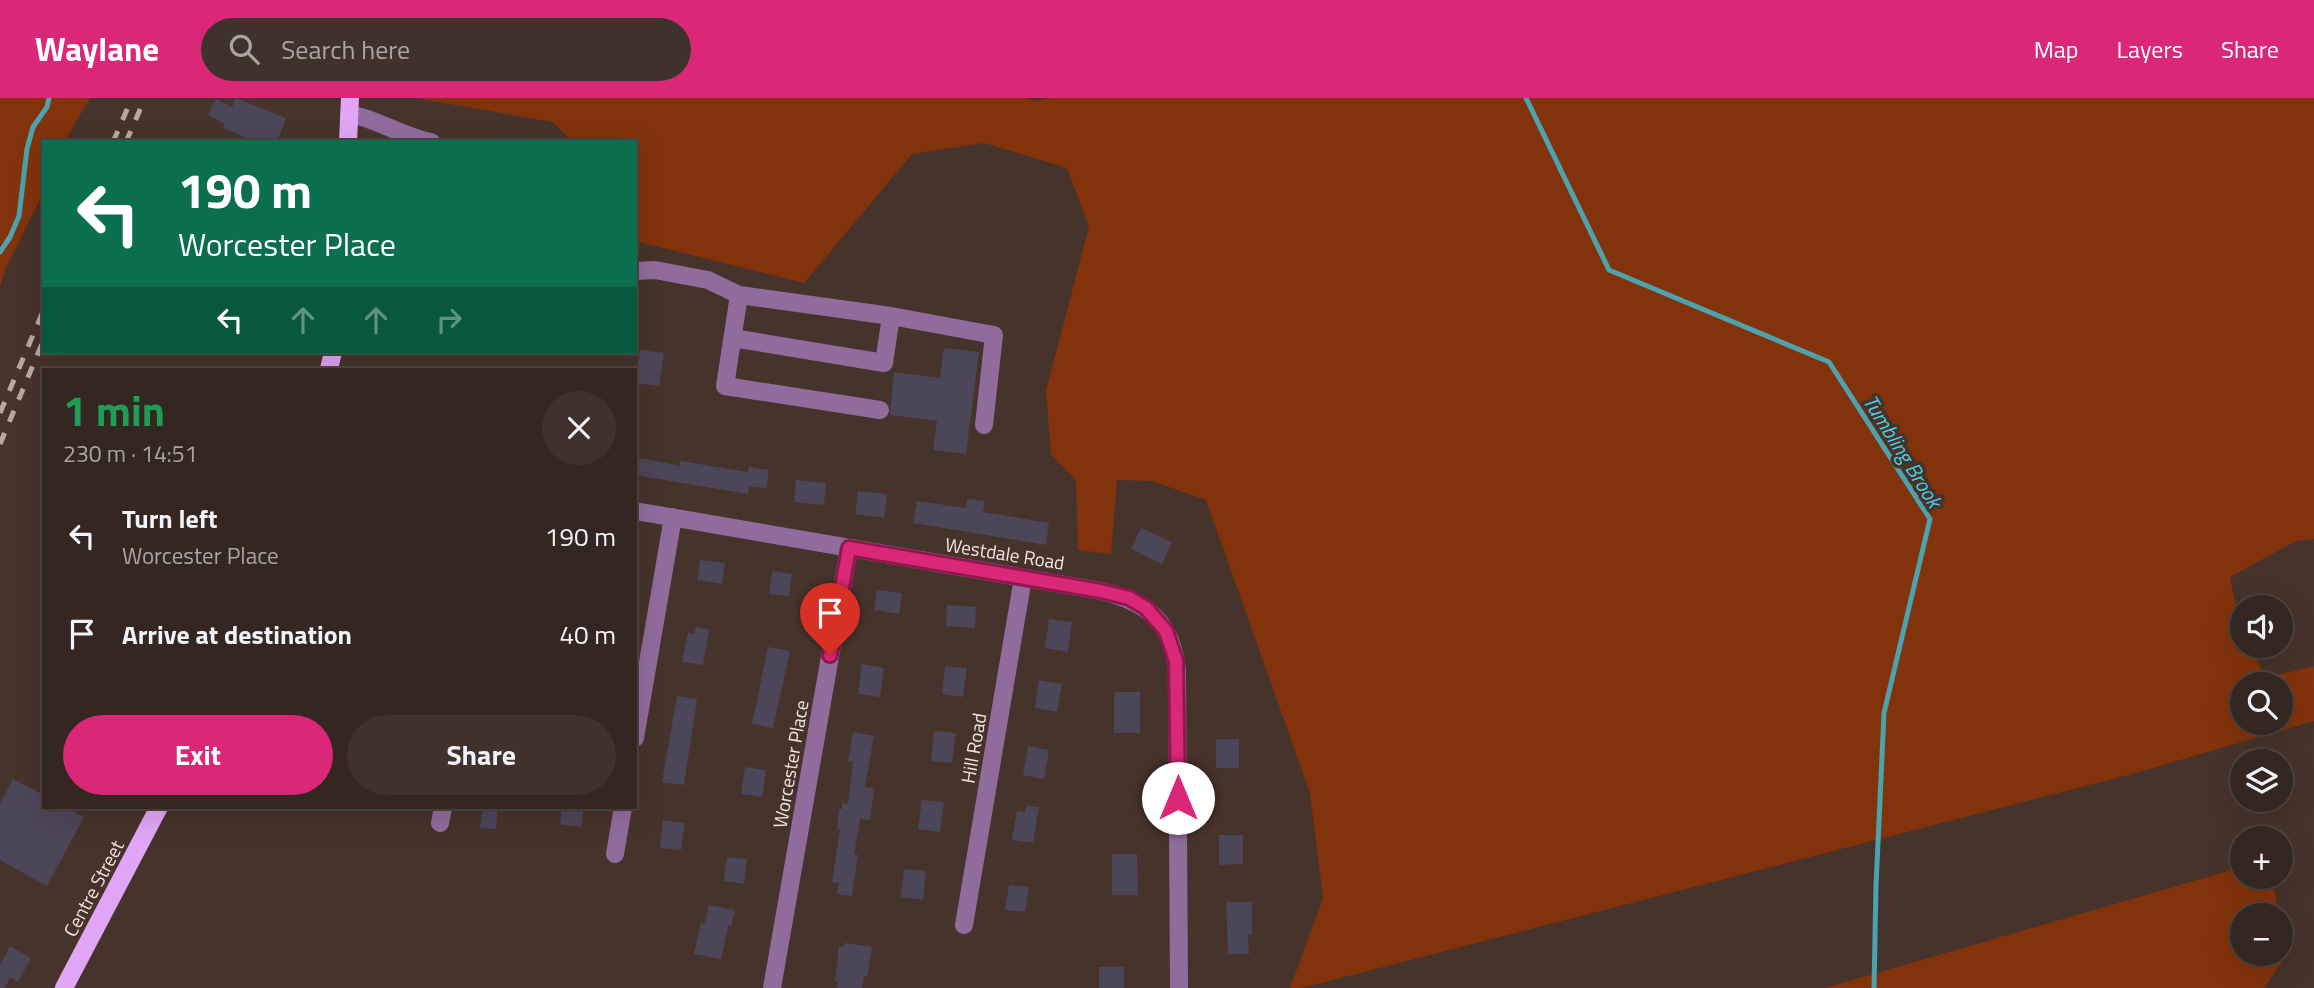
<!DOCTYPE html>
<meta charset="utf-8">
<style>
body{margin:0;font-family:"Titillium Web",sans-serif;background:#3f322d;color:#f1f3f6;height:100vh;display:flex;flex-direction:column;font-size:26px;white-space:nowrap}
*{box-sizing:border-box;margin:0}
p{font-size:23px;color:#a9a5a5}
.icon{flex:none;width:38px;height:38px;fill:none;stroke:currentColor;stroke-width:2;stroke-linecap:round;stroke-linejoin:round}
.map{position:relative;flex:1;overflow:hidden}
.drawer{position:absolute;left:42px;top:270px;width:595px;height:441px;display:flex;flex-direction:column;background:#342620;border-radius:0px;box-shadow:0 7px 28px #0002,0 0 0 2px #4e433e}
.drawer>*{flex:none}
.hud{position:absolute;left:42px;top:42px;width:595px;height:214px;border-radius:0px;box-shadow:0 7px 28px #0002,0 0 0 2px #4e433e;background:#0b6e4f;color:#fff;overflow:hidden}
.buttons{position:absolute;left:2230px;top:497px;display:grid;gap:14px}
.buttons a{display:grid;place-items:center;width:63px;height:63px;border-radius:50%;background:#342620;box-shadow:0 7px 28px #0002,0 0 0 2px #4e433e;font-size:35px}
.pin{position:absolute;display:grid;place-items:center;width:60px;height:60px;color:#fff;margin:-72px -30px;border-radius:50% 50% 50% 0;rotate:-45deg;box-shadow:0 0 7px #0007}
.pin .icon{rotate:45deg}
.me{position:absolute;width:77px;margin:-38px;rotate:0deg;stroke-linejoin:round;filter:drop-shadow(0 0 5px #0008)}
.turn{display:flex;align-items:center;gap:24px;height:147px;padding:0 21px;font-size:32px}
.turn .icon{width:91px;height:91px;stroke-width:2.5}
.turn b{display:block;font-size:49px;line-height:60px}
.lanes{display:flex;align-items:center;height:66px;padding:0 21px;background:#0003;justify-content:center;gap:35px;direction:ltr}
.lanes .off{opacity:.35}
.round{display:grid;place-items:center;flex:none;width:74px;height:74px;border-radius:37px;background:#3f322d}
.overview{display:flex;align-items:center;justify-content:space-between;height:119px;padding:0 21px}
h1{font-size:42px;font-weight:700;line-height:52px;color:#1e9e55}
.action{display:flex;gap:14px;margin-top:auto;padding:14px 21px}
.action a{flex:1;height:80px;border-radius:42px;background:#db2777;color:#fff;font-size:28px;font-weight:700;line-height:80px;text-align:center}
.action a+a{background:#3f322d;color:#f1f3f6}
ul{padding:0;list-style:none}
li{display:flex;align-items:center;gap:21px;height:98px;padding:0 21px}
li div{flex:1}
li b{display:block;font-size:26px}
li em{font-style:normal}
header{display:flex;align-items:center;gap:42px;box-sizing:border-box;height:98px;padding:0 35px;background:#db2777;color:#fff}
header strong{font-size:33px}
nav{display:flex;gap:38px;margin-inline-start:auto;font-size:24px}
.search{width:490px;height:63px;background:#3f322d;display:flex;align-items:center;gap:18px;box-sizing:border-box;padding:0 24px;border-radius:38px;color:#a9a5a5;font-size:26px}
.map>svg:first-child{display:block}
.green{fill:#82330b;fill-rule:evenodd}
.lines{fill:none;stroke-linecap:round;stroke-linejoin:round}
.stream{stroke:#4ca3ad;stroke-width:5}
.building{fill:#4c4659}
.minor{stroke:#906c9c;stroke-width:18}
.major{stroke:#e0a5f4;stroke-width:18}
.rail{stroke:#b7a8a2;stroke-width:5;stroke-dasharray:12 12;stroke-linecap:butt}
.route-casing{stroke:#8e194d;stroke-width:18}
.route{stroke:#db2777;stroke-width:12}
.labels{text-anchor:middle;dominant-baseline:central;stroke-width:7;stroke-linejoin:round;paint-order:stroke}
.street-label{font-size:19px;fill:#f1e4df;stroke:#46332b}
.water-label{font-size:21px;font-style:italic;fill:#45d3eb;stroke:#46332b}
</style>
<header>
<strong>Waylane</strong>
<div class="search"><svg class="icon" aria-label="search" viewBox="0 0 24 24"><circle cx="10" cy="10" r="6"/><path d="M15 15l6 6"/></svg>Search here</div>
<nav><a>Map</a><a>Layers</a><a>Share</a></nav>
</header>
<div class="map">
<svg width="2314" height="890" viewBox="0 0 2314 890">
<rect width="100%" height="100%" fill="#46332b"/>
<path class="green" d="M 0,0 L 90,0 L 64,44 L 44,44 L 44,93 L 5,172 L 0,189 Z
M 415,0 L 1026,0 L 1036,3 L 1051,0 L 2314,0 L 2314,441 L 2296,443 L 2230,479 C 2234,502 2242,526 2242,548 L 2250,548 L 2266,580 L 2314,568 L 2314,623 L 2132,676 L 1302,890 L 1290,890 L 1323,800 L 1310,695 L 1206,402 L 1152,383 L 1117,382 L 1111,456 L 1078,452 L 1076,382 L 1051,357 L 1046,293 L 1089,128 L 1067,70 L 984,45 L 912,56 L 804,185 L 635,143 L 635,44 L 573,44 L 553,24 ZM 2242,586 L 2280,586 L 2280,625 L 2242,625 Z
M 2242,769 L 2242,779 L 2270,779 L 2276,800 L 2278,817 L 2242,817 L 2242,856 L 2280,856 L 2281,865 L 2264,890 L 1825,890 Z"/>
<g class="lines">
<path class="stream" d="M 1526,0 L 1609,172 L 1829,264 L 1930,421 L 1884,615 L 1876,788 L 1874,890
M 0,154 L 10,139 L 19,118 L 27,51 L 33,29 L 47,9 L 49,0"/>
</g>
<path class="building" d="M 236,0 L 286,20 L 277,44 L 256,44 L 223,30 L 225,26 L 208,17 L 216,1 L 232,9 Z
M 944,250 L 979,254 L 966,356 L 933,352 L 937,323 L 890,317 L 894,274 L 940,280 Z
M 640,252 L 664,255 L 659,288 L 635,285 Z
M 635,359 L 680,368 L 680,363 L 748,374 L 749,369 L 769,372 L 766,390 L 749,388 L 748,396 L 635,377 Z
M 796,382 L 826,385 L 824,407 L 794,404 Z
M 858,393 L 887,396 L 884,420 L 855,416 Z
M 967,401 L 985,403 L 983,414 L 1049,425 L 1046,447 L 913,425 L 917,403 L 966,410 Z
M 1141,430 L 1172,444 L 1162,466 L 1131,451 Z
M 700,462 L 725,465 L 722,486 L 697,482 Z
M 772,473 L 792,476 L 789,498 L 769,496 Z
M 877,492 L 902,495 L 899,516 L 874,512 Z
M 947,507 L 976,509 L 975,530 L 946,528 Z
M 1049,521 L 1072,524 L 1068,554 L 1045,550 Z
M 696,529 L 709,531 L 703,567 L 682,564 L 688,535 L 694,536 Z
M 768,549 L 790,553 L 773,630 L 752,626 Z
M 862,566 L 884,570 L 880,599 L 858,596 Z
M 945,568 L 967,570 L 963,599 L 942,596 Z
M 1039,582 L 1062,586 L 1057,614 L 1035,610 Z
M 1114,594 L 1140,594 L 1140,635 L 1114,635 Z
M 677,598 L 697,601 L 684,687 L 662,684 Z
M 934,633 L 956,635 L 952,665 L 931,663 Z
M 853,634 L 874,638 L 865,689 L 874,690 L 870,722 L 860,721 L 854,757 L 858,757 L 852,798 L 837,796 L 839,785 L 832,784 L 840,731 L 837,731 L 839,711 L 842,711 L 842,705 L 848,706 L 853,664 L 848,663 Z
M 1216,641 L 1239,641 L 1239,670 L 1216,670 Z
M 1028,648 L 1049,652 L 1044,681 L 1023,677 Z
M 745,669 L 766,672 L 762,699 L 741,696 Z
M 13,681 L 44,697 L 44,709 L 66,709 L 84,719 L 47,788 L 0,762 L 0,706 Z
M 922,702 L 944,704 L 940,734 L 918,731 Z
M 1026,708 L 1039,709 L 1033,745 L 1012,742 L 1017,713 L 1025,714 Z
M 483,709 L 498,709 L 496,731 L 480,730 Z
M 562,709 L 584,709 L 581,729 L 560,726 Z
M 663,722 L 685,725 L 681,752 L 660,750 Z
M 1219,737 L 1243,737 L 1243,766 L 1219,767 Z
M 1112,756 L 1137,756 L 1138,797 L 1112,797 Z
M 727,759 L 747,761 L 744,786 L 724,783 Z
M 904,771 L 926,773 L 923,802 L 901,799 Z
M 1009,787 L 1029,789 L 1025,814 L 1005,812 Z
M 1226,804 L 1252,804 L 1252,837 L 1248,837 L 1249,856 L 1228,856 Z
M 709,807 L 735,812 L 731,828 L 728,828 L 721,861 L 694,856 L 701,825 L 705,826 Z
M 845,845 L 872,849 L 867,879 L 864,878 L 862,890 L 837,890 L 838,883 L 835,883 L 839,848 L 844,849 Z
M 10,848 L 31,860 L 18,884 L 10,879 L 5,890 L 0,890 L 0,867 Z
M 1099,869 L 1124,869 L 1124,890 L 1099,890 Z"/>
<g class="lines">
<path class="minor" d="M 349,16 C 378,21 403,39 431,44
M 635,173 L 655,172 L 708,182 L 739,197 L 891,218 L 994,237 L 984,327
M 739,197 L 725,288 L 880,312
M 733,240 L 884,265 L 891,218
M 635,413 L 1101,493 C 1147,504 1172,523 1177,573 L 1179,890
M 635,640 L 673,419
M 440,725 L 443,709
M 615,756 L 623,709
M 964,827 L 1023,480
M 772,890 L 849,450"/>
<path class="major" d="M 348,44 L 350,0
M 329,271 L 333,254
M 64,890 L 159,709"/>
<path class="rail" d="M 113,44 L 132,0
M 126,44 L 145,0
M 0,315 L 44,211
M 0,346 L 44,241"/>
</g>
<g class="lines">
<g class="route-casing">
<path id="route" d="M 830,557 L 849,450 L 1101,493 L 1129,500 L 1146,510 L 1166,533 L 1176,563 L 1178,700"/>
</g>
<use href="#route" class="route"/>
</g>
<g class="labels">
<g class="street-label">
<text transform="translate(1005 455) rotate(9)">Westdale Road</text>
<text transform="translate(973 650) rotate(-80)">Hill Road</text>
<text transform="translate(790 666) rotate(-80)">Worcester Place</text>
<text transform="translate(93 790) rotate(-62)">Centre Street</text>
</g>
<g class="water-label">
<text transform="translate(1903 353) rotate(58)">Tumbling Brook</text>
</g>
</g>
</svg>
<div class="buttons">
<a><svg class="icon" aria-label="sound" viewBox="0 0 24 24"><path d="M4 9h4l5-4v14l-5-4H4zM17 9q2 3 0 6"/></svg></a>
<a><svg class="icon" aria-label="search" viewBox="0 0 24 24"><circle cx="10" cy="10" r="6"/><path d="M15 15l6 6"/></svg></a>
<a><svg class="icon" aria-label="layers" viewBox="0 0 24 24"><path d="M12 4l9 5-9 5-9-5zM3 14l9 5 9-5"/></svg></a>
<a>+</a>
<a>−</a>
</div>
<div class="pin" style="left:830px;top:557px;background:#d93025"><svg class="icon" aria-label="arrive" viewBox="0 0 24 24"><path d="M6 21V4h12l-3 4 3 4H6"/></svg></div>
<svg class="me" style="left:1178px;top:700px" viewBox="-20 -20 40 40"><circle r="19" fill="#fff"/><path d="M0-13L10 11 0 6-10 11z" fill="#db2777"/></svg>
<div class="hud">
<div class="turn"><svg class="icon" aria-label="left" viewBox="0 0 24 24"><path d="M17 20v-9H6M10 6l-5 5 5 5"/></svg><div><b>190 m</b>Worcester Place</div></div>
<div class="lanes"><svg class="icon" aria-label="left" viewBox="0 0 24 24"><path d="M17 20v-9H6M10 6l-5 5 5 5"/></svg><svg class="icon off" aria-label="ahead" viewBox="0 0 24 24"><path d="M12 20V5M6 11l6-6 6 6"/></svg><svg class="icon off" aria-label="ahead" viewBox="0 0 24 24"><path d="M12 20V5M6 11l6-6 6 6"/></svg><svg class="icon off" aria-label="right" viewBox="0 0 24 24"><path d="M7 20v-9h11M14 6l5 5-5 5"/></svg></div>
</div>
<section class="drawer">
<div class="overview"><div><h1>1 min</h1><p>230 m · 14:51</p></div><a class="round"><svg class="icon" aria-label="close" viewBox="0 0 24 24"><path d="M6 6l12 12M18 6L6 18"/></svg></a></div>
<ul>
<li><svg class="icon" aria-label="left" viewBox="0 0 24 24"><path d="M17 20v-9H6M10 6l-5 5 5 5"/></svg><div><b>Turn left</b><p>Worcester Place</p></div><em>190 m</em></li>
<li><svg class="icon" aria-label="arrive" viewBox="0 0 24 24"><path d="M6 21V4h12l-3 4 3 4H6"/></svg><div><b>Arrive at destination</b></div><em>40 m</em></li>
</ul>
<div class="action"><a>Exit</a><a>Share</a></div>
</section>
</div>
